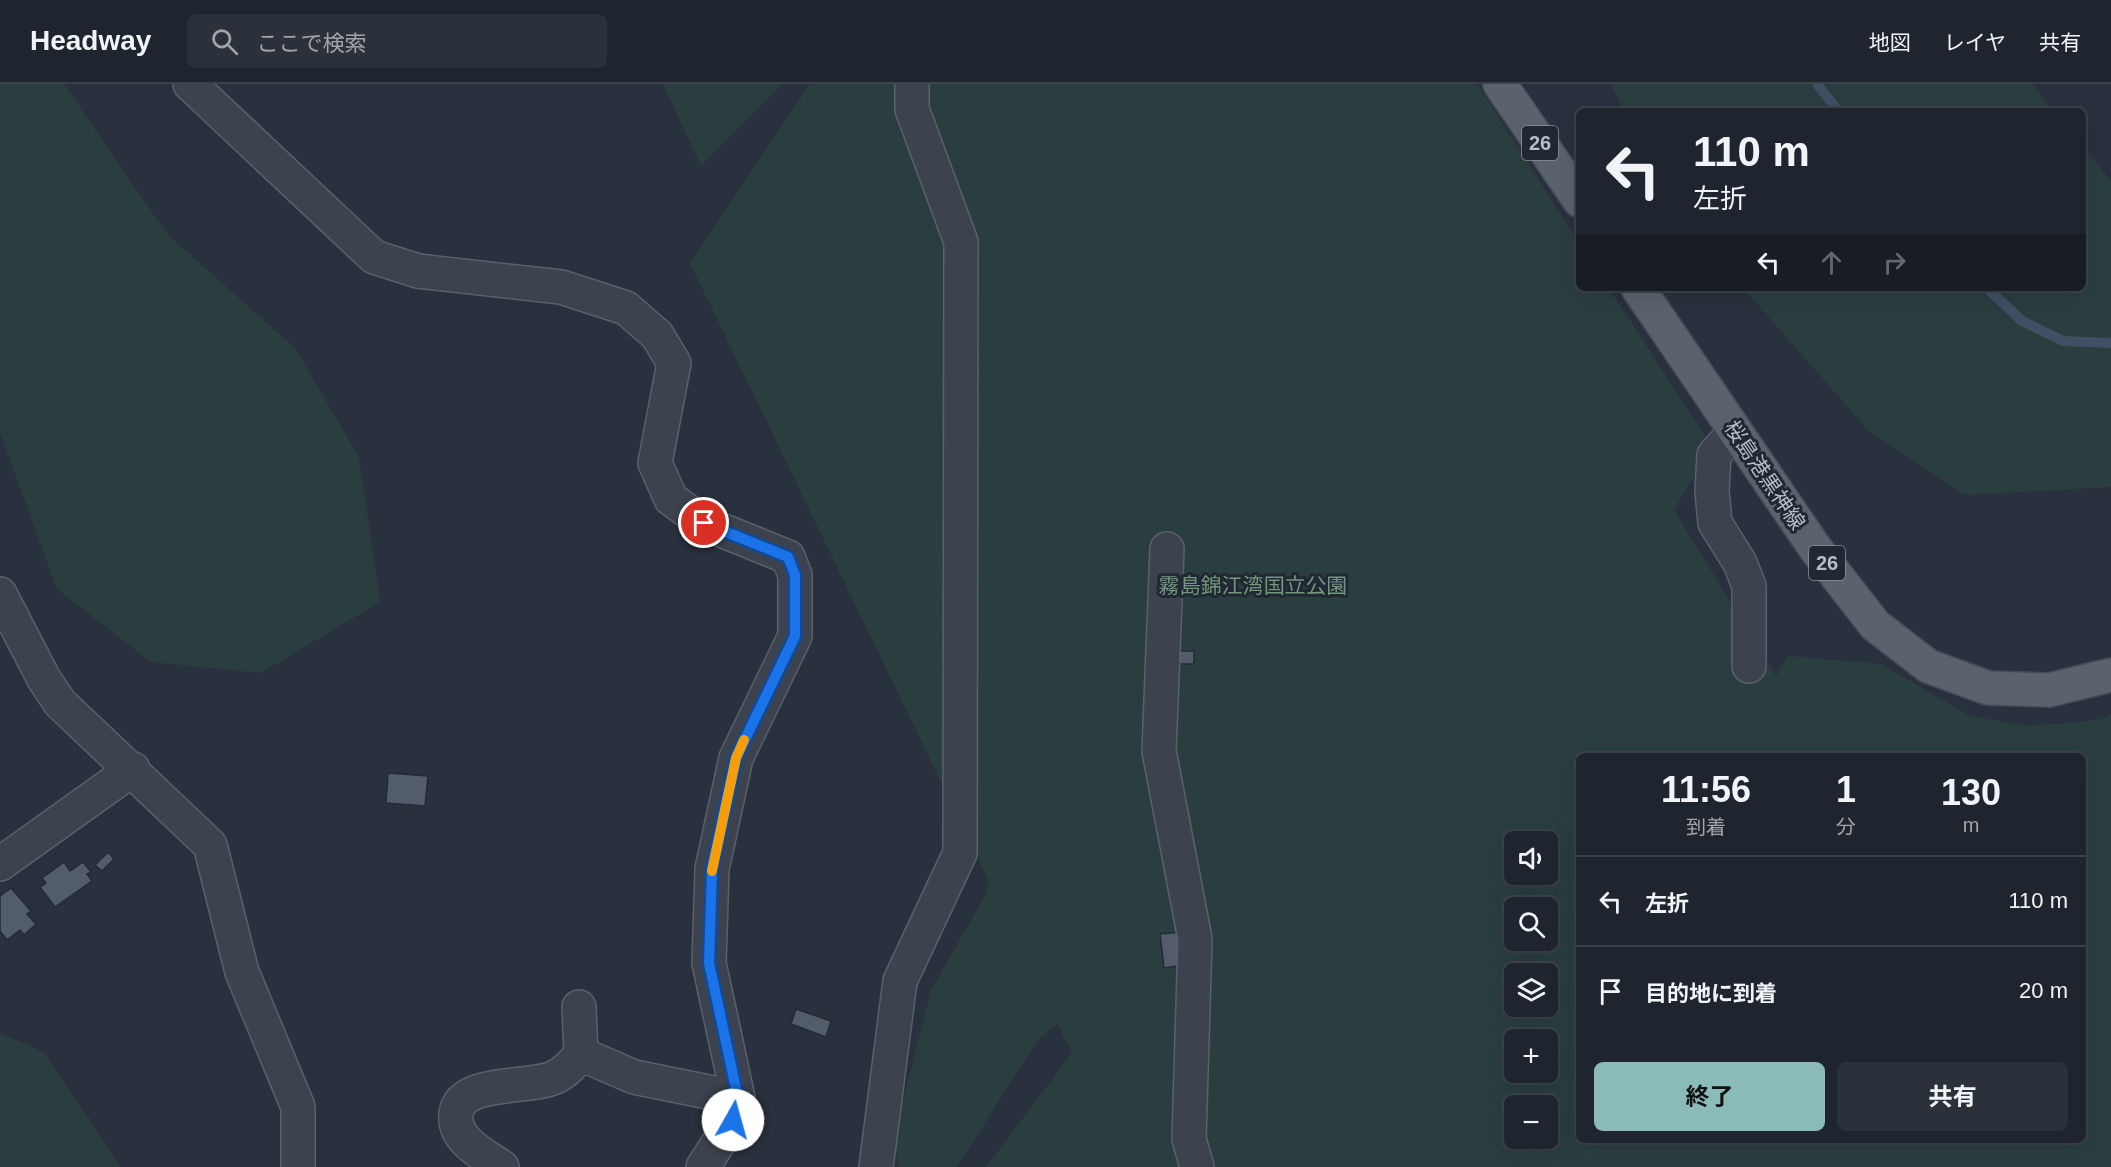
<!DOCTYPE html>
<html lang="ja">
<meta charset="utf-8">
<style>
body{margin:0;font-family:Arial,"Noto Sans JP",sans-serif;background:#2b313a;color:#f1f3f6;height:100vh;display:flex;flex-direction:column;font-size:22px;white-space:nowrap}
*{box-sizing:border-box;margin:0}
p{font-size:20px;color:#a1a5aa}
.icon{flex:none;width:33px;height:33px;fill:none;stroke:currentColor;stroke-width:2;stroke-linecap:round;stroke-linejoin:round}
.map{position:relative;flex:1;overflow:hidden}
.sheet{position:absolute;left:1576px;top:669px;width:510px;height:390px;display:flex;flex-direction:column;background:#1e252e;border-radius:9px;box-shadow:0 6px 24px #0002,0 0 0 2px #3c424a}
.sheet>*{flex:none}
.banner{position:absolute;left:1576px;top:24px;width:510px;height:183px;border-radius:9px;box-shadow:0 6px 24px #0002,0 0 0 2px #3c424a;background:#1e252e;color:#f1f3f6;overflow:hidden}
.controls{position:absolute;left:1504px;top:747px;display:grid;gap:12px}
.controls a{display:grid;place-items:center;width:54px;height:54px;border-radius:9px;background:#1e252e;box-shadow:0 6px 24px #0002,0 0 0 2px #3c424a;font-size:30px}
.pin{position:absolute;display:grid;place-items:center;width:51px;height:51px;color:#fff;margin:-26px;border:3px solid #fff;border-radius:50%;box-shadow:0 2px 6px #0007}
.me{position:absolute;width:66px;margin:-33px;rotate:7deg;stroke-linejoin:round;filter:drop-shadow(0 0 4px #0008)}
.turn{display:flex;align-items:center;gap:21px;height:126px;padding:0 18px;font-size:27px}
.turn .icon{width:78px;height:78px;stroke-width:2.5}
.turn b{display:block;font-size:42px;line-height:51px}
.lanes{display:flex;align-items:center;height:57px;padding:0 18px;background:#0003;justify-content:center;gap:30px;direction:ltr}
.lanes .off{opacity:.35}
.eta{display:flex;justify-content:space-evenly;align-items:center;height:102px;text-align:center}
.eta b{font-size:36px;font-weight:700;line-height:42px}
.action{display:flex;gap:12px;margin-top:auto;padding:12px 18px}
.action a{flex:1;height:69px;border-radius:9px;background:#8bbbb9;color:#111;font-size:24px;font-weight:700;line-height:69px;text-align:center}
.action a+a{background:#2b313a;color:#f1f3f6}
ul{padding:0;list-style:none}
li{display:flex;align-items:center;gap:18px;height:90px;padding:0 18px;border-top:2px solid #3c424a}
li div{flex:1}
li b{display:block;font-size:22px}
li em{font-style:normal}
header{display:flex;align-items:center;gap:36px;box-sizing:border-box;height:84px;padding:0 30px;background:#1e252e;border-bottom:2px solid #3c424a}
header strong{font-size:28px}
nav{display:flex;gap:33px;margin-inline-start:auto;font-size:21px}
.search{width:420px;height:54px;background:#2b313a;display:flex;align-items:center;gap:15px;box-sizing:border-box;padding:0 21px;border-radius:9px;color:#a1a5aa;font-size:22px}
.map>svg:first-child{display:block}
.green{fill:#2b3e3f;fill-rule:evenodd}
.lines{fill:none;stroke-linecap:round;stroke-linejoin:round}
.stream{stroke:#404f64;stroke-width:10}
.building{fill:#535c6b;stroke:#222a35;stroke-width:1.5}
.minor-casing{stroke:#59616b;stroke-width:36}
.major-casing{stroke:#454c57;stroke-width:36}
.minor{stroke:#3c434e;stroke-width:33}
.major{stroke:#5a626d;stroke-width:33}
.route-casing{stroke:#114b97;stroke-width:15}
.route{stroke:#1a73e8;stroke-width:10}
.slow{stroke:#f59e0b;stroke-width:10}
.labels{text-anchor:middle;dominant-baseline:central;stroke-width:6;stroke-linejoin:round;paint-order:stroke}
.shield{fill:#202833;stroke:#8a919b;stroke-width:1.5}
.shield-label{font-size:20px;font-weight:bold;fill:#b8bec8}
.street-label{font-size:21px;fill:#b8bec8;stroke:#202833}
.park-label{font-size:21px;fill:#72977a;stroke:#202833}
</style>
<header>
<strong>Headway</strong>
<div class="search"><svg class="icon" aria-label="search" viewBox="0 0 24 24"><circle cx="10" cy="10" r="6"/><path d="M15 15l6 6"/></svg>ここで検索</div>
<nav><a>地図</a><a>レイヤ</a><a>共有</a></nav>
</header>
<div class="map">
<svg width="2111" height="1083" viewBox="0 0 2111 1083">
<rect width="100%" height="100%" fill="#28313d"/>
<path class="green" d="M 0,0 L 64,0 L 167,150 L 295,264 L 359,373 L 380,518 L 261,589 L 151,578 L 57,505 L 0,348 Z
M 663,0 L 782,0 L 701,82 Z
M 810,0 L 1477,0 L 1579,159 L 1580,204 L 1609,204 L 1712,363 L 1674,426 L 1776,592 L 1788,572 L 1881,580 L 1970,632 L 2028,642 L 2098,636 L 2111,631 L 2111,1083 L 986,1083 L 1072,969 L 1057,939 L 1037,957 L 957,1083 L 899,1083 L 893,1056 L 931,906 L 986,810 L 988,795 L 690,179 ZM 1580,672 L 2084,672 L 2084,1056 L 1580,1056 ZM 1515,758 L 1548,758 L 1548,790 L 1515,790 ZM 1515,824 L 1548,824 L 1548,856 L 1515,856 ZM 1515,890 L 1548,890 L 1548,922 L 1515,922 ZM 1515,956 L 1548,956 L 1548,988 L 1515,988 ZM 1515,1022 L 1548,1022 L 1548,1054 L 1515,1054 Z
M 1610,0 L 2032,0 L 2054,27 L 1624,27 Z
M 2084,63 L 2111,97 L 2111,403 L 1964,411 L 1868,346 L 1743,204 L 2084,204 Z
M 0,949 L 44,968 L 121,1083 L 0,1083 Z"/>
<g class="lines">
<path class="stream" d="M 1817,0 L 1838,27
M 1987,204 L 2022,237 L 2063,257 L 2111,259"/>
</g>
<path class="building" d="M 1172,567 L 1194,567 L 1194,580 L 1172,580 Z
M 388,689 L 428,692 L 425,722 L 386,719 Z
M 108,768 L 114,775 L 102,787 L 95,781 Z
M 64,778 L 70,787 L 83,778 L 91,788 L 87,790 L 92,797 L 55,823 L 40,803 L 46,799 L 42,794 Z
M 11,804 L 31,827 L 27,830 L 36,840 L 24,851 L 20,846 L 7,856 L 0,847 L 0,812 Z
M 1182,848 L 1186,881 L 1164,884 L 1160,850 Z
M 796,925 L 831,937 L 826,953 L 791,940 Z"/>
<g class="lines">
<g class="minor-casing">
<path id="minor" d="M 190,0 L 374,173 L 418,187 L 561,203 L 626,224 L 657,251 L 674,279 L 655,379 L 671,415 L 704,439 L 788,473 L 795,491 L 795,552 L 736,674 L 712,785 L 709,879 L 738,1014 L 733,1036 L 703,1083
M 1735,347 L 1714,371 L 1712,407 L 1715,439 L 1740,479 L 1749,502 L 1749,582
M 1167,465 L 1159,667 L 1195,855 L 1189,1055 L 1197,1083
M 0,510 L 44,595 L 60,619 L 210,761 L 242,888 L 298,1023 L 298,1083
M 0,780 L 133,685
M 579,923 L 581,970 L 634,993 L 738,1014
M 502,1083 C 484,1071 453,1056 456,1030 C 460,995 528,1005 553,994 C 565,989 573,980 581,970
M 876,1083 L 900,897 L 960,769 L 961,158 L 912,25 L 912,0"/>
</g>
<g class="major-casing">
<path id="major" d="M 1500,0 L 1580,117
M 1638,204 L 1815,464 L 1875,541 L 1928,582 L 1988,604 L 2049,606 L 2111,591"/>
</g>
<use href="#minor" class="minor"/>
<use href="#major" class="major"/>
</g>
<g class="lines">
<g class="route-casing">
<path id="route" d="M 704,439 L 788,473 L 795,491 L 795,552 L 736,674 L 712,785 L 709,879 L 738,1014 L 733,1036"/>
</g>
<use href="#route" class="route"/>
<path class="slow" d="M 712,787 L 736,674 L 744,656"/>
</g>
<g class="labels">
<g class="shield">
<rect x="1522" y="42" width="36" height="34" rx="4.5"/>
<rect x="1809" y="462" width="36" height="34" rx="4.5"/>
</g>
<g class="shield-label">
<text x="1540" y="59">26</text>
<text x="1827" y="479">26</text>
</g>
<g class="street-label">
<text transform="translate(1765 391) rotate(56)">桜島港黒神線</text>
</g>
<g class="park-label">
<text x="1253" y="501">霧島錦江湾国立公園</text>
</g>
</g>
</svg>
<div class="controls">
<a><svg class="icon" aria-label="sound" viewBox="0 0 24 24"><path d="M4 9h4l5-4v14l-5-4H4zM17 9q2 3 0 6"/></svg></a>
<a><svg class="icon" aria-label="search" viewBox="0 0 24 24"><circle cx="10" cy="10" r="6"/><path d="M15 15l6 6"/></svg></a>
<a><svg class="icon" aria-label="layers" viewBox="0 0 24 24"><path d="M12 4l9 5-9 5-9-5zM3 14l9 5 9-5"/></svg></a>
<a>+</a>
<a>−</a>
</div>
<div class="pin" style="left:704px;top:439px;background:#d93025"><svg class="icon" aria-label="arrive" viewBox="0 0 24 24"><path d="M6 21V4h12l-3 4 3 4H6"/></svg></div>
<svg class="me" style="left:733px;top:1036px" viewBox="-20 -20 40 40"><circle r="19" fill="#fff"/><path d="M0-13L10 11 0 6-10 11z" fill="#1a73e8"/></svg>
<div class="banner">
<div class="turn"><svg class="icon" aria-label="left" viewBox="0 0 24 24"><path d="M17 20v-9H6M10 6l-5 5 5 5"/></svg><div><b>110 m</b>左折</div></div>
<div class="lanes"><svg class="icon" aria-label="left" viewBox="0 0 24 24"><path d="M17 20v-9H6M10 6l-5 5 5 5"/></svg><svg class="icon off" aria-label="ahead" viewBox="0 0 24 24"><path d="M12 20V5M6 11l6-6 6 6"/></svg><svg class="icon off" aria-label="right" viewBox="0 0 24 24"><path d="M7 20v-9h11M14 6l5 5-5 5"/></svg></div>
</div>
<section class="sheet">
<div class="eta">
<div><b>11:56</b><p>到着</p></div>
<div><b>1</b><p>分</p></div>
<div><b>130</b><p>m</p></div>
</div>
<ul>
<li><svg class="icon" aria-label="left" viewBox="0 0 24 24"><path d="M17 20v-9H6M10 6l-5 5 5 5"/></svg><div><b>左折</b></div><em>110 m</em></li>
<li><svg class="icon" aria-label="arrive" viewBox="0 0 24 24"><path d="M6 21V4h12l-3 4 3 4H6"/></svg><div><b>目的地に到着</b></div><em>20 m</em></li>
</ul>
<div class="action"><a>終了</a><a>共有</a></div>
</section>
</div>
